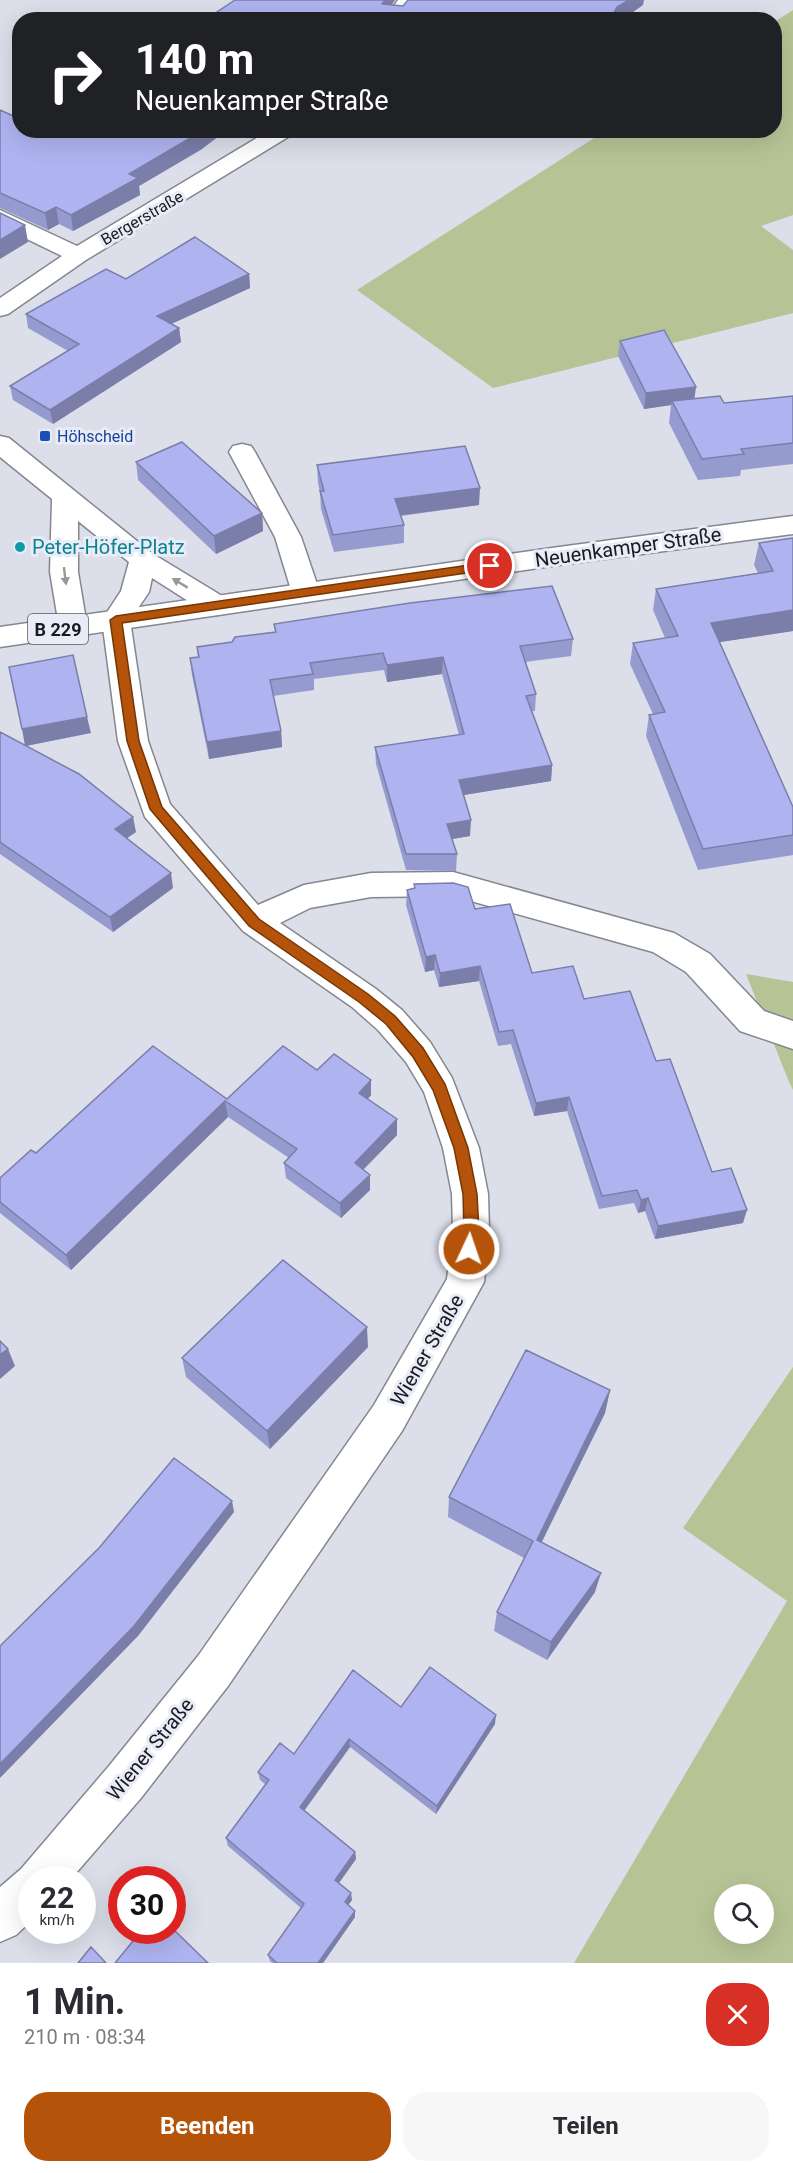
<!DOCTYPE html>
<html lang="de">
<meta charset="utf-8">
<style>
body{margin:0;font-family:Roboto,sans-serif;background:#f7f7f7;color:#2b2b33;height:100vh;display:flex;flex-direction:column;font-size:22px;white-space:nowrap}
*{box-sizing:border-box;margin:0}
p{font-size:20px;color:#7c7c81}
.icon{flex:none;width:33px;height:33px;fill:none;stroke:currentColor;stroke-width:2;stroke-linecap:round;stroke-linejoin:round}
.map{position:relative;height:1963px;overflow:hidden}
.side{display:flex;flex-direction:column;background:#fff;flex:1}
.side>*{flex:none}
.hud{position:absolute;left:12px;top:12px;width:770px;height:126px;border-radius:24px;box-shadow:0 6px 24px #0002;background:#202124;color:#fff;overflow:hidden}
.fabs{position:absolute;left:714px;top:1884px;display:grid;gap:12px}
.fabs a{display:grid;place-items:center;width:60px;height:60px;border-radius:50%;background:#fff;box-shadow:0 6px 24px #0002;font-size:30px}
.speed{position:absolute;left:18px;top:1866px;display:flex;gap:12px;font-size:30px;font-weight:700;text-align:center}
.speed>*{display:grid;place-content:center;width:78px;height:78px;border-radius:50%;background:#fff;box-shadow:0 6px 24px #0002;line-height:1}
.speed small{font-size:15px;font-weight:400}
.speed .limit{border:9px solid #d22;background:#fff;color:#111}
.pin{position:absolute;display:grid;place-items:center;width:51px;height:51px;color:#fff;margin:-26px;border:3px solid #fff;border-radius:50%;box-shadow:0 2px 6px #0007}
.me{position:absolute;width:66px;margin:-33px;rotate:3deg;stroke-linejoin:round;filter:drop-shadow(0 0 4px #0008)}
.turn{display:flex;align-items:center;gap:21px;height:126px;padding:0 24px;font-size:27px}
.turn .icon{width:78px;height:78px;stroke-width:2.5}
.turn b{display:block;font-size:42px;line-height:51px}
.round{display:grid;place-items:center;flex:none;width:63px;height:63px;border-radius:24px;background:#f7f7f7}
.head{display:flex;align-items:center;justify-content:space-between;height:102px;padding:0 24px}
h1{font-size:36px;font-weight:700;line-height:45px}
.button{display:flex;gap:12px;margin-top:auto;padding:12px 24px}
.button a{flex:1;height:69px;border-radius:24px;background:#b45309;color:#fff;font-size:24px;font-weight:700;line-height:69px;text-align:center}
.button a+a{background:#f7f7f7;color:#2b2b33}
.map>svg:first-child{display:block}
.green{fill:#b6c495;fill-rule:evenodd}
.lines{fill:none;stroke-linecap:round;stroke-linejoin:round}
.minor-casing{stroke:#848690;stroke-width:3}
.major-casing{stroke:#848690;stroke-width:3}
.minor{fill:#fff;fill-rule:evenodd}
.major{fill:#fff;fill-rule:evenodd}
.wall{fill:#969bcf}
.shaded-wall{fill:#7a7ea9}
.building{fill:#afb4f1;stroke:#7a7ea9;stroke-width:1.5}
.oneway{fill:#98989a}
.route{fill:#b45309;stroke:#753606;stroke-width:1.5}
.transit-dot{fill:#1a4fb4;stroke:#e9ecf7;stroke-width:2}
.culture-dot{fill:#0f9aa8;stroke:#e9ecf7;stroke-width:2}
.labels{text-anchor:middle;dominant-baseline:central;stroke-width:6;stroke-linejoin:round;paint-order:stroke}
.far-street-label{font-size:16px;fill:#191a1e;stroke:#e9ecf7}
.far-transit-label{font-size:16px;fill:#164399;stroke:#e9ecf7;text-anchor:start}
.shield{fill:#e9ecf7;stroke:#57595f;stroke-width:1.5}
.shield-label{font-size:18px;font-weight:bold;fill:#191a1e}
.culture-label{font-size:20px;fill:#0d838f;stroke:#e9ecf7;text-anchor:start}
.street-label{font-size:20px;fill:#191a1e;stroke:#e9ecf7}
</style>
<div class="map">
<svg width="793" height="1963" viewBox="0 0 793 1963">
<rect width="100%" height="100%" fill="#dcdeea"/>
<path class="green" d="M 793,10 L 793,215 L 761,226 L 793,250 L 793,313 L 493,388 L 357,290 L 605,131 L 774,130 L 774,22 Z
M 746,974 L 793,982 L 793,1090 L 789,1082 Z
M 793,1367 L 793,1963 L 574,1963 L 787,1601 L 683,1528 ZM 724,1894 L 764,1894 L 764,1934 L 724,1934 Z"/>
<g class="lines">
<g class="minor-casing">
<path id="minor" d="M 398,0 L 418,0 L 403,20 L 384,20 Z
M 270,130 L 296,130 L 293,134 L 86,260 L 8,314 L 0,316 L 0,298 L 62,256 L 0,226 L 0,210 L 77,246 Z
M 0,436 L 9,438 L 153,554 L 227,599 L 231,606 L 227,613 L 217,615 L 207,613 L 152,578 L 149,592 L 130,620 L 148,741 L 170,804 L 258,905 L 304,885 L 371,873 L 453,872 L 674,933 L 710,954 L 764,1011 L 793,1021 L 793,1049 L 740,1031 L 686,972 L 653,952 L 453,896 L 371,897 L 310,908 L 280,923 L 376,989 L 402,1010 L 430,1042 L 452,1078 L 479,1148 L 488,1194 L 489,1232 L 484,1282 L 402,1431 L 228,1686 L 141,1798 L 70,1880 L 32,1880 L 32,1920 L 16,1935 L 0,1942 L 0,1887 L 21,1869 L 109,1766 L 198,1656 L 374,1405 L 447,1279 L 453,1232 L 452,1194 L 443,1148 L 424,1092 L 406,1062 L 378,1030 L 352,1007 L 243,931 L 145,817 L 118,741 L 102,620 L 121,591 L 129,562 L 78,521 L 78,572 L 87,626 L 83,633 L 73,635 L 63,633 L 59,626 L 50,572 L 52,499 L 0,457 Z
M 242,444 L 251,446 L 255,452 L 301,537 L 320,593 L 316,599 L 306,602 L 296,599 L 292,593 L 275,537 L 229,452 L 233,446 Z"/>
</g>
<g class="major-casing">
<path id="major" d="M 793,516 L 793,534 L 559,565 L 0,647 L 0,627 L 559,547 Z"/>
</g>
<use href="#minor" class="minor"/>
<use href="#major" class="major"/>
</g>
<path class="wall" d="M 0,110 L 20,130 L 202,149 L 139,186 L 140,195 L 73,231 L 59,224 L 48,230 L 0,208 Z
M 249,274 L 250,288 L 171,324 L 179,328 L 181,342 L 53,424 L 13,400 L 10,386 L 68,351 L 28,328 L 26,314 L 126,279 Z
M 620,341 L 694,399 L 724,403 L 793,396 L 793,464 L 741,470 L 740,476 L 698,480 L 669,423 L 671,405 L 644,409 L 618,356 Z
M 136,462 L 262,513 L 263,531 L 216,554 L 138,480 Z
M 317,465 L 479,505 L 401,516 L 404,525 L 404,543 L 334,552 L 321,509 L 320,493 L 318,483 Z
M 793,538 L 793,631 L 719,642 L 793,807 L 793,855 L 698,870 L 646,736 L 649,715 L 653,714 L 630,664 L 633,643 L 665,638 L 653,610 L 656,589 L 758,573 L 754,565 L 759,543 Z
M 274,624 L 573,639 L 571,656 L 525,662 L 536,694 L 535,711 L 532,711 L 552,765 L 551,781 L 463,795 L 470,836 L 452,839 L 457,854 L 456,871 L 406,870 L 376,764 L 375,747 L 459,735 L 442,674 L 387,682 L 384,670 L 314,679 L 314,690 L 273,696 L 281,731 L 282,747 L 209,759 L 192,675 L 190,658 L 198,657 L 197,647 L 232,642 L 275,633 Z
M 0,732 L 25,745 L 91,733 L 26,746 L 136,832 L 127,838 L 173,888 L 113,932 L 0,854 Z
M 414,884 L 475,909 L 532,973 L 584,999 L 656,1061 L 712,1172 L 743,1223 L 655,1239 L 645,1211 L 638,1213 L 634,1203 L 599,1209 L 567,1111 L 534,1116 L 511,1044 L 498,1046 L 479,981 L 439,987 L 434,970 L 425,972 L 406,905 L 407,890 L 414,889 Z
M 317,1070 L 371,1080 L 371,1095 L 368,1099 L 397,1119 L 397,1135 L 363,1170 L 370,1175 L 370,1190 L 341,1218 L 286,1178 L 284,1163 L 289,1158 L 228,1117 L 71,1270 L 0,1213 L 0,1178 L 36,1153 L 227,1099 Z
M 368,1347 L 270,1449 L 186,1377 L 182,1358 Z
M 610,1390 L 605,1413 L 541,1543 L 595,1592 L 547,1660 L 494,1631 L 497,1612 L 524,1558 L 448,1517 L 449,1497 Z
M 401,1707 L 495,1724 L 436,1814 L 350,1747 L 304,1811 L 355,1852 L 356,1859 L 339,1883 L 352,1900 L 348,1905 L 355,1917 L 323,1963 L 272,1963 L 270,1961 L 268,1955 L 301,1908 L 228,1846 L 226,1838 L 265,1784 L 260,1780 L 258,1772 L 294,1754 Z"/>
<path class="shaded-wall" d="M 385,0 L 395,0 L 382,20 L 382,4 Z
M 629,0 L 644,0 L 643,5 L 622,20 L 610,20 L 617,7 Z
M 204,130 L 227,130 L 202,149 L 139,186 L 140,195 L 73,231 L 71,215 L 129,174 Z
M 56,207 L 59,224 L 48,230 L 45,213 Z
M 25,225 L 28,242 L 0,259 L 0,240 Z
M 249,274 L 250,288 L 158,330 L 157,316 Z
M 179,328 L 181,342 L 53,424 L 50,410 Z
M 696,387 L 694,402 L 672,401 L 671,405 L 644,409 L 646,393 Z
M 480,488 L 479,505 L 395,516 L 395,499 Z
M 262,513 L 263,531 L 216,554 L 214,536 Z
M 793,610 L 793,631 L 707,644 L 711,623 Z
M 443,657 L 442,674 L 387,682 L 387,665 Z
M 87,717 L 91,733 L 25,746 L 22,729 Z
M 281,731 L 282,747 L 209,759 L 207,742 Z
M 552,765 L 551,781 L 458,796 L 459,780 Z
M 133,817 L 136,832 L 118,844 L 115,829 Z
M 471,820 L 470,836 L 446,840 L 447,824 Z
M 171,873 L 173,888 L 113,932 L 110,917 Z
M 435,955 L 434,970 L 425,972 L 426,957 Z
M 480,966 L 479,981 L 439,987 L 440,973 Z
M 371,1080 L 371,1095 L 359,1109 L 359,1093 Z
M 569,1097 L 567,1111 L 534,1116 L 536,1103 Z
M 225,1101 L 228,1117 L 71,1270 L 66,1255 Z
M 397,1119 L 397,1135 L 355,1178 L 355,1163 Z
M 370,1175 L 370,1190 L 341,1218 L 340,1203 Z
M 648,1198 L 645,1211 L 638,1213 L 641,1200 Z
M 747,1210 L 743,1223 L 655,1239 L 658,1226 Z
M 367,1327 L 368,1347 L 270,1449 L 267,1431 Z
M 8,1349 L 15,1366 L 0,1379 L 0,1355 Z
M 610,1390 L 605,1413 L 533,1560 L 537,1540 Z
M 232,1501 L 234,1512 L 138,1636 L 0,1778 L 0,1764 Z
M 601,1573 L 595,1592 L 547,1660 L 551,1642 Z
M 496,1715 L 495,1724 L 436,1814 L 437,1806 Z
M 349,1739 L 350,1747 L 301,1815 L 300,1807 Z
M 355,1852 L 356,1859 L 336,1887 L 335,1880 Z
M 351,1893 L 352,1900 L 346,1908 L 345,1902 Z
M 355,1911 L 355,1917 L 323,1963 L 318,1963 Z"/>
<path class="building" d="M 235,0 L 385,0 L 382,4 L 403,6 L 408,0 L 629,0 L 617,7 L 610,20 L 205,20 Z
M 0,110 L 20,119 L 20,130 L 204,130 L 129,174 L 138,178 L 71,215 L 56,207 L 45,213 L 0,193 Z
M 0,213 L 25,225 L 0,240 Z
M 195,237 L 249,274 L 157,316 L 179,328 L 50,410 L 10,386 L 79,344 L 26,314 L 106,269 L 126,279 Z
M 664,330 L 696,387 L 646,393 L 620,341 Z
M 720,396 L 724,403 L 793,396 L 793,443 L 741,449 L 744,454 L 702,459 L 672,401 Z
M 182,442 L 262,513 L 214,536 L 136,462 Z
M 465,446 L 480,488 L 395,499 L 404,525 L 333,535 L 320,491 L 324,491 L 317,465 Z
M 793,538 L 793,610 L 711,623 L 793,807 L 793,835 L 703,849 L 649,715 L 665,712 L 633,643 L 678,636 L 656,589 L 773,571 L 759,543 Z
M 552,586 L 573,639 L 520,646 L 536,694 L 526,696 L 552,765 L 459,780 L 471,820 L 447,824 L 457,854 L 406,854 L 375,747 L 464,734 L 443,657 L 387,665 L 383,653 L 310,663 L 313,674 L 270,680 L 281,731 L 207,742 L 190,658 L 199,657 L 197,647 L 232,642 L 235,637 L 276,632 L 274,624 L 410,603 Z
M 73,655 L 87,717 L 22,729 L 9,667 Z
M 0,732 L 79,774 L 133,817 L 115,829 L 171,873 L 110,917 L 0,842 Z
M 453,883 L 468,887 L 475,909 L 510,904 L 532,973 L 573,966 L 584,999 L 630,991 L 656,1061 L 670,1059 L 712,1172 L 731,1168 L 747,1210 L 658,1226 L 648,1198 L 641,1200 L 637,1190 L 602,1196 L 569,1097 L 536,1103 L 513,1030 L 499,1032 L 480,966 L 440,973 L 435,955 L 426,957 L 407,890 L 415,888 L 414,884 Z
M 153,1046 L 227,1099 L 283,1046 L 317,1070 L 334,1054 L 371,1080 L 359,1093 L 397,1119 L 355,1163 L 370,1175 L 340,1203 L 284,1163 L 297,1149 L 225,1101 L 66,1255 L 0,1202 L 0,1178 L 31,1150 L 36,1153 Z
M 283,1260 L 367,1327 L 267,1431 L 182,1358 Z
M 0,1341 L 8,1349 L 0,1355 Z
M 526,1350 L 610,1390 L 537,1540 L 601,1573 L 551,1642 L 497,1612 L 533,1541 L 449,1497 Z
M 174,1458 L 232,1501 L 134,1626 L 0,1764 L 0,1646 L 99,1548 Z
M 430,1667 L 496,1715 L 437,1806 L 349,1739 L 300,1807 L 355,1852 L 335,1880 L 351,1893 L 345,1902 L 355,1911 L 318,1963 L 277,1963 L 268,1955 L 304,1904 L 226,1838 L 269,1780 L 258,1772 L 280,1743 L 294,1754 L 353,1670 L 401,1707 Z
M 172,1928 L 208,1963 L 115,1963 L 142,1930 L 172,1930 Z
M 91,1947 L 106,1963 L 78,1963 Z"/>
<defs><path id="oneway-solid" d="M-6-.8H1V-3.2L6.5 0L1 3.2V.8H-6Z" transform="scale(1.5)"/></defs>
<g class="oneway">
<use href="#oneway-solid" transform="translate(65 576) rotate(83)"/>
<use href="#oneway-solid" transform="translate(180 583) rotate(-149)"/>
</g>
<path class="route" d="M 490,562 L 496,566 L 494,569 L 122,623 L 139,741 L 162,807 L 259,919 L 368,994 L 395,1016 L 423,1048 L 445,1084 L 468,1148 L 477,1194 L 479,1232 L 475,1254 L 469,1256 L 464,1254 L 462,1249 L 464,1232 L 463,1194 L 454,1148 L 433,1090 L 413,1057 L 386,1024 L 359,1002 L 249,926 L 150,809 L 127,741 L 110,620 L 116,616 Z"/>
<rect class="transit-dot" x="39" y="430" width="12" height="12" rx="3"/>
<circle class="culture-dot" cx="20" cy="547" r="6"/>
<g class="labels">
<g class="far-street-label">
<text transform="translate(142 218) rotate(-30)">Bergerstraße</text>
</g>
<g class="far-transit-label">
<text x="57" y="436">Höhscheid</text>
</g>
<rect class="shield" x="28" y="614" width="60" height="30" rx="4.5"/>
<g class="shield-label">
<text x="58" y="629">B 229</text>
</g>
<g class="culture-label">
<text x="32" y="547">Peter-Höfer-Platz</text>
</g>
<g class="street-label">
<text transform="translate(628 547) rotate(-8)">Neuenkamper Straße</text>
<text transform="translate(427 1350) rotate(-60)">Wiener Straße</text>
<text transform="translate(150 1749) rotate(-51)">Wiener Straße</text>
</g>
</g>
</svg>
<div class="fabs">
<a><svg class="icon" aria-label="search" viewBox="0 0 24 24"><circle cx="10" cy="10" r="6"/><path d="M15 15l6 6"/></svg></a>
</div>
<div class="speed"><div>22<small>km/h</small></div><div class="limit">30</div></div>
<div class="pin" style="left:490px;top:566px;background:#d93025"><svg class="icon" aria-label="arrive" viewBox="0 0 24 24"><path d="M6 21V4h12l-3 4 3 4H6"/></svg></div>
<svg class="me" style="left:469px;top:1249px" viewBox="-20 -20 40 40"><circle r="17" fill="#b45309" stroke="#fff" stroke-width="3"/><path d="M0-11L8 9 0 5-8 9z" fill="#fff"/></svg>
<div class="hud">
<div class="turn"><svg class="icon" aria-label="right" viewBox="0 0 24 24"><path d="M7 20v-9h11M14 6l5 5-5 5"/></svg><div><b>140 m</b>Neuenkamper Straße</div></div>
</div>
</div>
<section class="side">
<div class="head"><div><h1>1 Min.</h1><p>210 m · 08:34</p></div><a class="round" style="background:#d93025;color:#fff"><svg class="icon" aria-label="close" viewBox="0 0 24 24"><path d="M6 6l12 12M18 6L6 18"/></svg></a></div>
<div class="button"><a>Beenden</a><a>Teilen</a></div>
</section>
